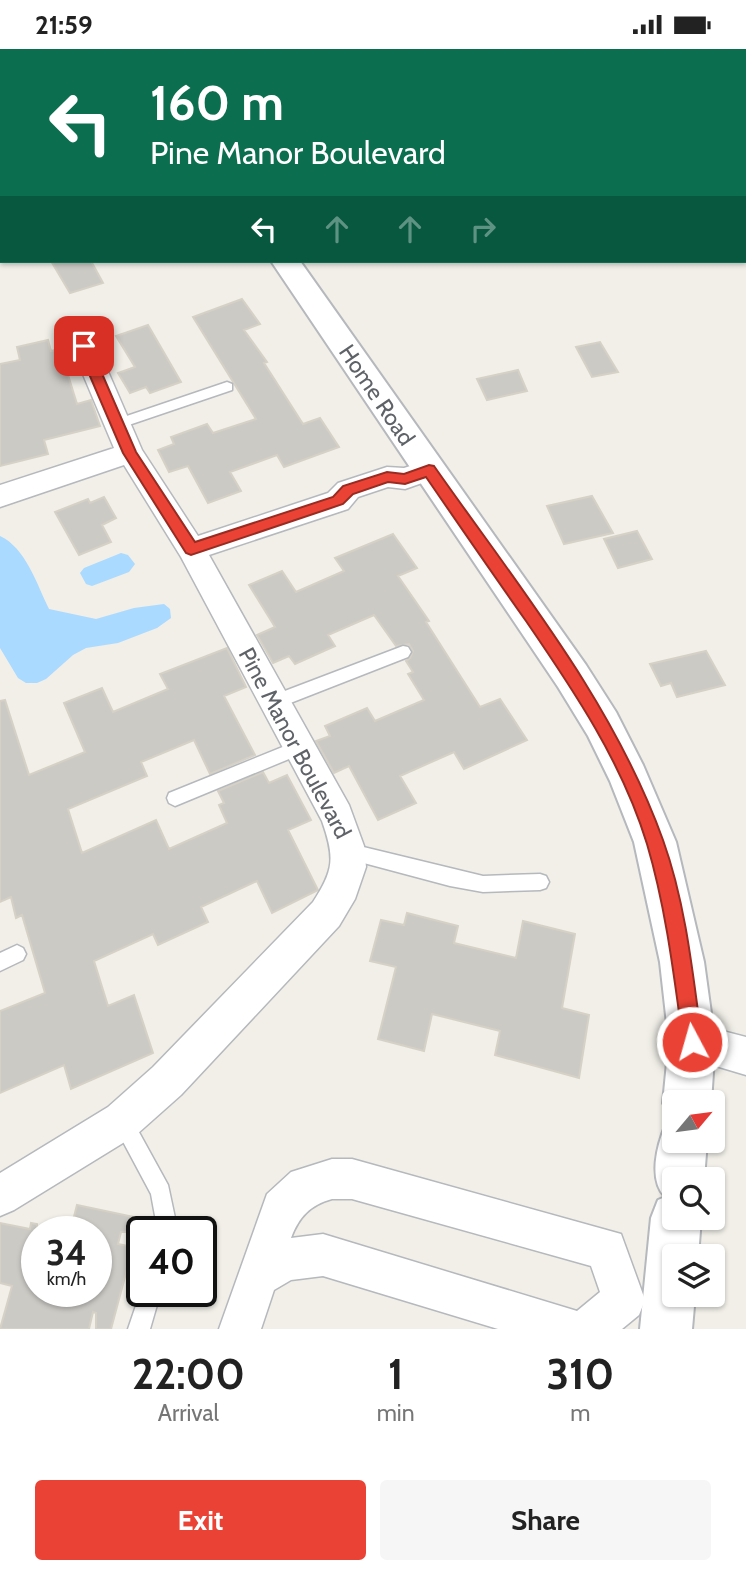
<!DOCTYPE html>
<style>
body{margin:0;font-family:Cabin,sans-serif;background:#f6f6f6;color:#222;height:100vh;display:flex;flex-direction:column;font-size:26px;white-space:nowrap}
*{box-sizing:border-box;margin:0}
p{font-size:23px;color:#767676}
.icon{flex:none;width:38px;height:38px;fill:none;stroke:currentColor;stroke-width:2;stroke-linecap:round;stroke-linejoin:round}
.map{position:relative;height:1280px;overflow:hidden}
.panel{display:flex;flex-direction:column;background:#fff;flex:1}
.panel>*{flex:none}
.top-card{position:absolute;left:0px;top:0px;width:747px;height:214px;box-shadow:0 2px 5px #0004;background:#0b6e4f;color:#fff;overflow:hidden}
.needle{width:46px;rotate:61deg}
.fabs{position:absolute;left:662px;top:1041px;display:grid;gap:14px}
.fabs a{display:grid;place-items:center;width:63px;height:63px;border-radius:7px;background:#fff;box-shadow:0 2px 5px #0004;font-size:35px}
.speed{position:absolute;left:21px;top:1167px;display:flex;gap:14px;font-size:35px;font-weight:700;text-align:center}
.speed>*{display:grid;place-content:center;width:91px;height:91px;border-radius:50%;background:#fff;box-shadow:0 2px 5px #0004;line-height:1}
.speed small{font-size:18px;font-weight:400}
.speed .limit{border:4px solid #111;border-radius:10px;background:#fff;color:#111}
.pin{position:absolute;display:grid;place-items:center;width:60px;height:60px;color:#fff;margin:-30px;border-radius:14px;box-shadow:0 4px 10px #0006}
.me{position:absolute;width:77px;margin:-38px;rotate:354deg;stroke-linejoin:round;filter:drop-shadow(0 0 5px #0008)}
.turn{display:flex;align-items:center;gap:24px;height:147px;padding:0 35px;font-size:32px}
.turn .icon{width:91px;height:91px;stroke-width:2.5}
.turn b{display:block;font-size:49px;line-height:60px}
.lanes{display:flex;align-items:center;height:66px;padding:0 35px;background:#0003;justify-content:center;gap:35px;direction:ltr}
.lanes .off{opacity:.35}
.eta{display:flex;justify-content:space-evenly;align-items:center;height:119px;text-align:center}
.eta b{font-size:42px;font-weight:700;line-height:49px}
.cta{display:flex;gap:14px;margin-top:auto;padding:14px 35px}
.cta a{flex:1;height:80px;border-radius:7px;background:#ea4335;color:#fff;font-size:28px;font-weight:700;line-height:80px;text-align:center}
.cta a+a{background:#f6f6f6;color:#222}
.status{display:flex;justify-content:space-between;align-items:center;height:49px;padding:0 35px;background:#fff;direction:ltr}
.status svg{height:19px;fill:currentColor}
.map>svg:first-child{display:block}
.water{fill:#aadaff}
.building{fill:#cccac5;stroke:#d6d1c6;stroke-width:2}
.lines{fill:none;stroke-linecap:round;stroke-linejoin:round}
.service-casing{stroke:#b5b8bc;stroke-width:3}
.minor-casing{stroke:#b5b8bc;stroke-width:3}
.tertiary-casing{stroke:#b5b8bc;stroke-width:4}
.service{fill:#fff;fill-rule:evenodd}
.minor{fill:#fff;fill-rule:evenodd}
.tertiary{fill:#fff;fill-rule:evenodd}
.route{fill:#ea4335;stroke:#982c22;stroke-width:2}
.labels{text-anchor:middle;dominant-baseline:central;stroke-width:5;stroke-linejoin:round;paint-order:stroke}
.street-label{font-size:23px;fill:#5f6368;stroke:#fff}
</style>
<div class="status"><b>21:59</b><svg viewBox="0 0 49 12"><path d="M0 12V9h3v3zM5 12V6h3v6zM10 12V3h3v9zM15 12V0h3v12zM26 1h20v11H26zM47 4h2v5h-2z"/></svg></div>
<div class="map">
<svg width="746" height="1280" viewBox="0 0 746 1280">
<rect width="100%" height="100%" fill="#f1efe8"/>
<path class="water" d="M 0,487 C 26,499 37,536 49,560 L 96,570 L 134,559 L 164,555 L 170,560 L 171,569 L 157,579 L 118,594 L 86,599 L 73,606 L 46,630 L 37,634 L 26,634 L 18,629 L 0,599 Z
M 121,504 L 128,506 L 135,515 L 129,523 L 92,537 L 86,535 L 80,524 L 84,519 Z"/>
<path class="building" d="M 51,212 L 91,212 L 103,234 L 70,244 Z
M 242,250 L 260,275 L 244,281 L 267,313 L 264,314 L 303,375 L 320,369 L 339,398 L 284,418 L 277,406 L 230,423 L 241,442 L 208,454 L 188,417 L 169,423 L 158,401 L 174,395 L 171,388 L 207,375 L 213,384 L 256,370 L 193,268 Z
M 148,276 L 181,333 L 150,344 L 146,338 L 130,344 L 118,324 L 135,318 L 116,287 Z
M 48,291 L 51,302 L 60,300 L 77,355 L 91,351 L 100,377 L 44,391 L 48,405 L 0,417 L 0,315 L 20,311 L 17,298 Z
M 600,293 L 618,323 L 592,328 L 576,298 Z
M 518,321 L 527,342 L 487,351 L 477,330 Z
M 592,447 L 613,484 L 564,495 L 547,457 Z
M 104,448 L 116,469 L 102,476 L 111,493 L 79,506 L 55,463 L 88,450 L 90,454 Z
M 637,482 L 652,510 L 618,519 L 604,490 Z
M 393,485 L 417,519 L 398,527 L 429,572 L 426,573 L 480,658 L 500,650 L 527,691 L 464,720 L 454,703 L 400,727 L 416,754 L 378,771 L 349,717 L 334,724 L 316,692 L 330,687 L 325,677 L 367,659 L 375,672 L 424,651 L 408,625 L 413,623 L 406,612 L 410,609 L 413,602 L 409,595 L 396,597 L 374,566 L 328,586 L 335,597 L 295,615 L 289,607 L 273,614 L 257,586 L 275,578 L 249,536 L 282,522 L 296,543 L 344,522 L 335,509 Z
M 227,599 L 246,638 L 224,647 L 255,706 L 210,725 L 194,691 L 141,713 L 147,727 L 68,760 L 82,804 L 156,771 L 169,800 L 227,774 L 219,756 L 224,754 L 218,742 L 263,723 L 269,734 L 287,726 L 311,771 L 288,781 L 318,841 L 272,864 L 257,832 L 201,858 L 208,873 L 158,896 L 153,885 L 94,912 L 108,957 L 134,946 L 153,1004 L 71,1040 L 64,1016 L 0,1044 L 0,962 L 45,944 L 22,866 L 16,869 L 11,848 L 0,853 L 0,652 L 5,651 L 29,726 L 85,703 L 64,654 L 102,639 L 113,663 L 168,640 L 160,625 Z
M 706,602 L 725,636 L 677,648 L 671,634 L 661,637 L 650,615 Z
M 407,864 L 458,877 L 454,894 L 516,909 L 523,872 L 575,885 L 562,959 L 589,966 L 579,1029 L 495,1006 L 500,982 L 432,965 L 424,1002 L 378,990 L 396,918 L 370,912 L 381,871 L 404,876 Z
M 77,1156 L 153,1172 L 153,1183 L 121,1183 L 118,1195 L 133,1198 L 111,1280 L 96,1280 L 96,1264 L 93,1263 L 89,1280 L 0,1280 L 12,1237 L 0,1234 L 0,1174 L 30,1180 L 31,1174 L 37,1175 L 37,1242 L 96,1242 L 96,1183 L 70,1183 Z"/>
<g class="lines">
<g class="service-casing">
<path id="service" d="M 488,0 L 498,0 L 499,2 L 489,2 Z
M 227,333 L 232,335 L 232,341 L 117,380 L 110,375 L 112,372 Z
M 403,597 L 408,598 L 411,603 L 408,608 L 275,660 L 269,658 L 267,653 L 269,648 Z
M 300,691 L 306,693 L 308,698 L 306,703 L 175,757 L 169,754 L 167,749 L 169,744 Z
M 351,795 L 483,827 L 540,825 L 546,827 L 549,833 L 546,839 L 540,841 L 483,843 L 450,837 L 345,809 L 342,803 L 345,797 Z
M 17,896 L 23,899 L 26,905 L 23,911 L 0,922 L 0,904 Z
M 122,1062 L 129,1065 L 168,1136 L 178,1183 L 158,1183 L 151,1145 L 112,1072 L 115,1065 Z
M 142,1239 L 142,1242 L 161,1242 L 150,1280 L 128,1280 Z"/>
</g>
<g class="minor-casing">
<path id="minor" d="M 84,288 L 93,291 L 97,297 L 142,401 L 198,487 L 328,444 L 338,434 L 387,418 L 404,419 L 429,411 L 439,414 L 443,421 L 439,428 L 405,440 L 388,438 L 358,448 L 348,460 L 209,506 L 349,756 L 364,797 L 366,818 L 355,850 L 339,877 L 181,1046 L 136,1086 L 14,1161 L 0,1167 L 0,1124 L 108,1058 L 153,1018 L 313,853 C 334,821 335,809 322,772 L 181,508 L 124,416 L 0,458 L 0,436 L 114,399 L 71,297 L 75,291 Z
M 692,974 L 746,988 L 746,1026 L 679,1006 L 673,993 L 679,980 Z
M 332,1110 L 352,1110 L 621,1185 L 645,1251 L 639,1266 L 622,1280 L 498,1280 L 323,1227 L 291,1231 L 274,1241 L 261,1280 L 219,1280 L 267,1145 L 291,1123 ZM 332,1150 L 352,1150 L 591,1217 L 600,1243 L 577,1262 L 323,1185 L 291,1189 C 299,1168 310,1156 332,1150 Z"/>
</g>
<g class="tertiary-casing">
<path id="tertiary" d="M 128,0 L 152,0 L 153,2 L 129,2 Z
M 271,212 L 300,212 L 586,616 L 616,663 L 643,716 L 676,793 L 704,913 L 715,993 L 711,1054 L 674,1054 L 674,1092 L 707,1092 L 704,1130 L 674,1130 L 674,1169 L 701,1169 L 698,1208 L 674,1208 L 674,1246 L 695,1246 L 692,1280 L 640,1280 L 651,1169 L 658,1151 L 665,1148 C 648,1130 657,1096 666,1075 L 673,1072 L 663,1054 L 669,993 L 660,913 L 634,793 L 610,732 L 588,687 L 558,638 Z"/>
</g>
<use href="#service" class="service"/>
<use href="#minor" class="minor"/>
<use href="#tertiary" class="tertiary"/>
</g>
<path class="route" d="M 84,293 L 90,297 L 136,403 L 195,493 L 333,448 L 343,437 L 387,423 L 404,425 L 429,416 L 434,417 C 518,537 613,652 663,791 C 686,855 693,926 702,993 L 699,1000 L 692,1003 L 685,1000 L 683,993 C 674,927 666,859 647,795 C 622,713 574,642 526,572 C 492,524 459,476 426,428 L 405,435 L 388,433 L 353,445 L 343,455 L 191,506 L 186,504 L 123,404 L 77,297 Z"/>
<g class="labels">
<g class="street-label">
<text transform="translate(377 346) rotate(56)">Home Road</text>
<text transform="translate(295 694) rotate(62)">Pine Manor Boulevard</text>
</g>
</g>
</svg>
<div class="fabs">
<a><svg class="needle" viewBox="-14 -14 28 28"><path d="M0-13l5 13h-10z" fill="#e53935"/><path d="M0 13l5-13h-10z" fill="#767676"/></svg></a>
<a><svg class="icon" aria-label="search" viewBox="0 0 24 24"><circle cx="10" cy="10" r="6"/><path d="M15 15l6 6"/></svg></a>
<a><svg class="icon" aria-label="layers" viewBox="0 0 24 24"><path d="M12 4l9 5-9 5-9-5zM3 14l9 5 9-5"/></svg></a>
</div>
<div class="speed"><div>34<small>km/h</small></div><div class="limit">40</div></div>
<div class="pin" style="left:84px;top:297px;background:#d93025"><svg class="icon" aria-label="arrive" viewBox="0 0 24 24"><path d="M6 21V4h12l-3 4 3 4H6"/></svg></div>
<svg class="me" style="left:692px;top:993px" viewBox="-20 -20 40 40"><circle r="17" fill="#ea4335" stroke="#fff" stroke-width="3"/><path d="M0-11L8 9 0 5-8 9z" fill="#fff"/></svg>
<div class="top-card">
<div class="turn"><svg class="icon" aria-label="left" viewBox="0 0 24 24"><path d="M17 20v-9H6M10 6l-5 5 5 5"/></svg><div><b>160 m</b>Pine Manor Boulevard</div></div>
<div class="lanes"><svg class="icon" aria-label="left" viewBox="0 0 24 24"><path d="M17 20v-9H6M10 6l-5 5 5 5"/></svg><svg class="icon off" aria-label="ahead" viewBox="0 0 24 24"><path d="M12 20V5M6 11l6-6 6 6"/></svg><svg class="icon off" aria-label="ahead" viewBox="0 0 24 24"><path d="M12 20V5M6 11l6-6 6 6"/></svg><svg class="icon off" aria-label="right" viewBox="0 0 24 24"><path d="M7 20v-9h11M14 6l5 5-5 5"/></svg></div>
</div>
</div>
<section class="panel">
<div class="eta">
<div><b>22:00</b><p>Arrival</p></div>
<div><b>1</b><p>min</p></div>
<div><b>310</b><p>m</p></div>
</div>
<div class="cta"><a>Exit</a><a>Share</a></div>
</section>
